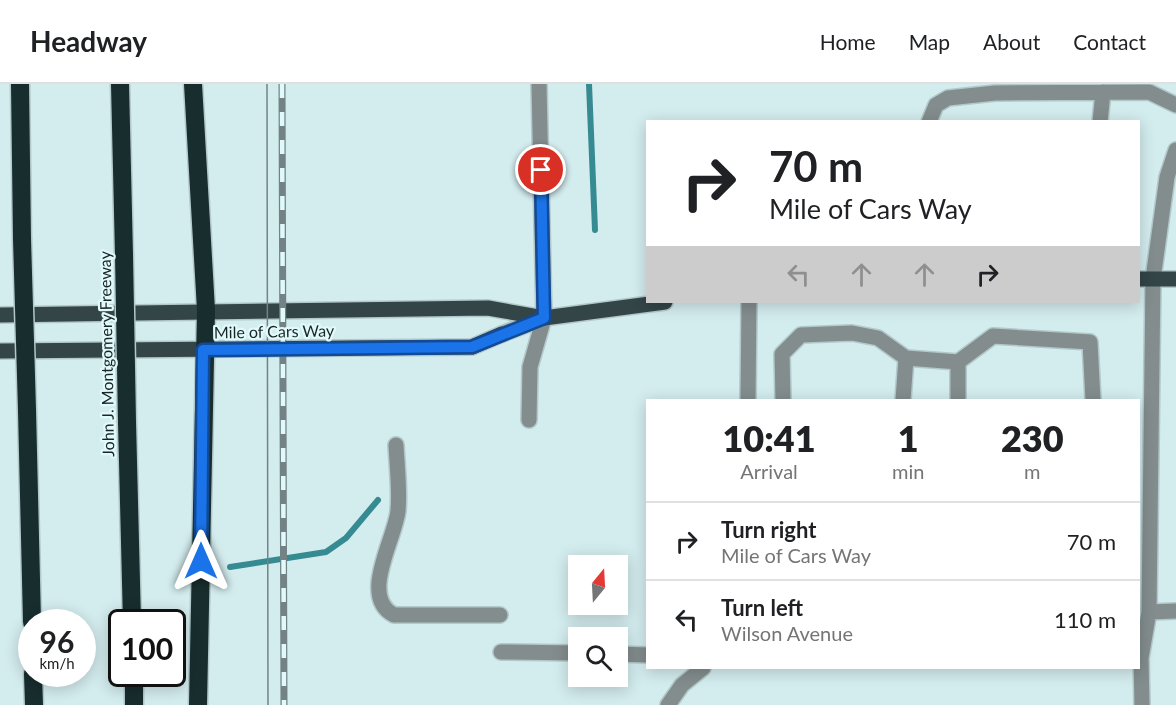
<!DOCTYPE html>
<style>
body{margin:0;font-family:Lato,sans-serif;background:#f6f6f6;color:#202124;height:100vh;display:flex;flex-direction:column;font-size:22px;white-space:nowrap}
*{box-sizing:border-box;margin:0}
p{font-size:20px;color:#757577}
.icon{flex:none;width:33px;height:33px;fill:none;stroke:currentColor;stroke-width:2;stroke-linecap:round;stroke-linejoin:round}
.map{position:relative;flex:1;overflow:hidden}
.details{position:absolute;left:646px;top:315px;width:494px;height:270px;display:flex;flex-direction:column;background:#fff;border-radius:0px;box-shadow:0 3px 15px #0003}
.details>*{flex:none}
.hud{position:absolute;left:646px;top:36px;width:494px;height:183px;border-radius:0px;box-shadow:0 3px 15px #0003;background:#fff;color:#202124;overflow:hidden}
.needle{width:39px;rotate:18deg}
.tools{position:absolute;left:568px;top:471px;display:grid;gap:12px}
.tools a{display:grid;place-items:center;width:60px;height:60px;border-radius:0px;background:#fff;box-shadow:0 3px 15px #0003;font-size:30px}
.speed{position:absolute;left:18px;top:525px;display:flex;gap:12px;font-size:30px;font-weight:700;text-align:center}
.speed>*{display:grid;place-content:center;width:78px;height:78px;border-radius:50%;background:#fff;box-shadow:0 3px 15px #0003;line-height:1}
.speed small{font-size:15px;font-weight:400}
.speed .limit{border:3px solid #111;border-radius:9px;background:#fff;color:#111}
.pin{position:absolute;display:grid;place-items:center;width:51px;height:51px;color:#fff;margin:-26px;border:3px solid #fff;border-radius:50%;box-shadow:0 2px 6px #0007}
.me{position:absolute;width:66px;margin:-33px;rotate:0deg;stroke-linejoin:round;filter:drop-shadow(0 0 4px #0008)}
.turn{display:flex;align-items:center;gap:21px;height:126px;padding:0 24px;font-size:27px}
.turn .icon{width:78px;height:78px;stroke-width:2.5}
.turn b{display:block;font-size:42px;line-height:51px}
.lanes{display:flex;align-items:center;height:57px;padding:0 24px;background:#0003;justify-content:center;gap:30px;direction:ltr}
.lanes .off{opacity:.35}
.eta{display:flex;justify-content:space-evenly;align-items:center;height:102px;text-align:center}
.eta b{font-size:36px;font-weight:800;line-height:42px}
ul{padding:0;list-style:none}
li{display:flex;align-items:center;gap:18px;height:78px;padding:0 24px;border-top:2px solid #e0e0e0}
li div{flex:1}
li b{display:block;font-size:22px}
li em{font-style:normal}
header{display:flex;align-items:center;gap:36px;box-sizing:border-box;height:84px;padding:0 30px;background:#fff;border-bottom:2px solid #e0e0e0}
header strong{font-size:28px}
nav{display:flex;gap:33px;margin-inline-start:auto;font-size:21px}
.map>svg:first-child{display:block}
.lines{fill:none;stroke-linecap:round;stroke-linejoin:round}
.stream{stroke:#368a91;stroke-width:6}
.minor-casing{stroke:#b2c8ca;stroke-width:18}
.major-casing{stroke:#b2c8ca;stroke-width:18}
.highway-casing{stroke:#b2c8ca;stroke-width:21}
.minor{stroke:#838d8e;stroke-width:15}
.major{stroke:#334547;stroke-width:15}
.highway{stroke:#182d2e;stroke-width:18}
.tram{stroke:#738385;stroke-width:1.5}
.rail-casing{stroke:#738385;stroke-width:7}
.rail{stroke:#e0fafc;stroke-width:4.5;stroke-dasharray:14;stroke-linecap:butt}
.highway-bridge-casing{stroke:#b2c8ca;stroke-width:21;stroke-linecap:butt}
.highway-bridge{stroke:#182d2e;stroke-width:18}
.route-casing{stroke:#114b97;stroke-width:15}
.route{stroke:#1a73e8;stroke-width:10}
.labels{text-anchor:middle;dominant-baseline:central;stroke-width:4.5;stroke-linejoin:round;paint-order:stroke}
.street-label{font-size:16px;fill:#1b2425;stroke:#e0fafc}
</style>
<header>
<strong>Headway</strong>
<nav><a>Home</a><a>Map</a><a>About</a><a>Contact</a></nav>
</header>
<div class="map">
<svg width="1176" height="621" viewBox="0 0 1176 621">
<rect width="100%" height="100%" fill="#d3ecee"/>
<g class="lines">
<path class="stream" d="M 589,0 L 595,146
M 230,483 L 326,468 L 346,454 L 378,416"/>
<g class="minor-casing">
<path id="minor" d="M 929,38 L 936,21 L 948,14 L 995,9 L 1149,8 L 1176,21
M 1100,38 L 1103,8
M 502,250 L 544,234
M 958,278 L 993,252 L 1090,258 L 1093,316
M 748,316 L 749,218
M 783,316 L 782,270 L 801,251 L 852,249 L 878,254 L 906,274
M 903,316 L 906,274 L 958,278 L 958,316
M 529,336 L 530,283 L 544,234 L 539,0
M 396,361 C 397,382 400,406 398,427 C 395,455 359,513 394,531 L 500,531
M 1149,528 L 1176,527
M 501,568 L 579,569
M 618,570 L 648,571
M 668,621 L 682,601 L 703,584
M 1142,621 L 1141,574 L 1149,528 L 1153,195 L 1167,93 L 1176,66"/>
</g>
<g class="major-casing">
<path id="major" d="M 1138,195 L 1176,195
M 0,231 L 488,224 L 544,234 L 665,218
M 0,267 L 472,263 L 502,250"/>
</g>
<g class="highway-casing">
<path id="highway" d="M 20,0 L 22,155
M 120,0 L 124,171
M 193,0 L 206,226 L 198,621
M 27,326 L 32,538
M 127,338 L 132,538
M 33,590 L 34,621
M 134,590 L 134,621"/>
</g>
<use href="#minor" class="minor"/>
<use href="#major" class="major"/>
<use href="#highway" class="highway"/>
<path class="tram" d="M 267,0 L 268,621"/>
<g class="rail-casing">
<path id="rail" d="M 282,0 L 284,621"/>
</g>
<use href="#rail" class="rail"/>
<g class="highway-bridge-casing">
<path id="highway-bridge" d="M 22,155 L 27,326
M 124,171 L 127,338"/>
</g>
<use href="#highway-bridge" class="highway-bridge"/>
</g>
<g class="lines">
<g class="route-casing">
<path id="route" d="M 201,477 L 203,266 L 472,263 L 544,234 L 541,86"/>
</g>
<use href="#route" class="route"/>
</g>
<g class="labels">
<g class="street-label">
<text transform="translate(274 247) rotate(-1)">Mile of Cars Way</text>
<text transform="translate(106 270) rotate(-91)">John J. Montgomery Freeway</text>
</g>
</g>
</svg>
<div class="tools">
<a><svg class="needle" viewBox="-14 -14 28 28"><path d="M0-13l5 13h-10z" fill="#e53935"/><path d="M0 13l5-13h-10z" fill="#757577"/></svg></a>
<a><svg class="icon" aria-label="search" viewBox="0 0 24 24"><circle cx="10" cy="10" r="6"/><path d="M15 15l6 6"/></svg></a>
</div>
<div class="speed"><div>96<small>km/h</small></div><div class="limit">100</div></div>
<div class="pin" style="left:541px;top:86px;background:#d93025"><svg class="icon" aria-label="arrive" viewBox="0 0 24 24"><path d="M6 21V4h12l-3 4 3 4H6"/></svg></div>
<svg class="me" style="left:201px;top:477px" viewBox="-20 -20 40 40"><path d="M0-17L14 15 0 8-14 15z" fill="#1a73e8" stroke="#fff" stroke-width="4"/></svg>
<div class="hud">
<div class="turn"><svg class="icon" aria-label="right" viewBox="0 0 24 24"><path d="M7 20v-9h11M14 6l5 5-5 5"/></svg><div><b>70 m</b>Mile of Cars Way</div></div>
<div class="lanes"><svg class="icon off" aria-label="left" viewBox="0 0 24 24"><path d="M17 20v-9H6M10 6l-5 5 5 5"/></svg><svg class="icon off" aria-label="ahead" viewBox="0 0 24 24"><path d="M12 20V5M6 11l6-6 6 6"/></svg><svg class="icon off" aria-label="ahead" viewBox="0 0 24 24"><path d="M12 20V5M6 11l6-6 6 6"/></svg><svg class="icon" aria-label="right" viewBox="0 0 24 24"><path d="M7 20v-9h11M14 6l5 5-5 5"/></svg></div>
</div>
<section class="details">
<div class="eta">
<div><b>10:41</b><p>Arrival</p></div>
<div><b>1</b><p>min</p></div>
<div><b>230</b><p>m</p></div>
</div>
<ul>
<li><svg class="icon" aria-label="right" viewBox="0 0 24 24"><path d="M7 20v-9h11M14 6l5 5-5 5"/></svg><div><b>Turn right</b><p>Mile of Cars Way</p></div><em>70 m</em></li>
<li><svg class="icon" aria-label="left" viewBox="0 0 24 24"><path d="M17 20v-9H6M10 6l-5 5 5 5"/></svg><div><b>Turn left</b><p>Wilson Avenue</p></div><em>110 m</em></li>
</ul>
</section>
</div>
